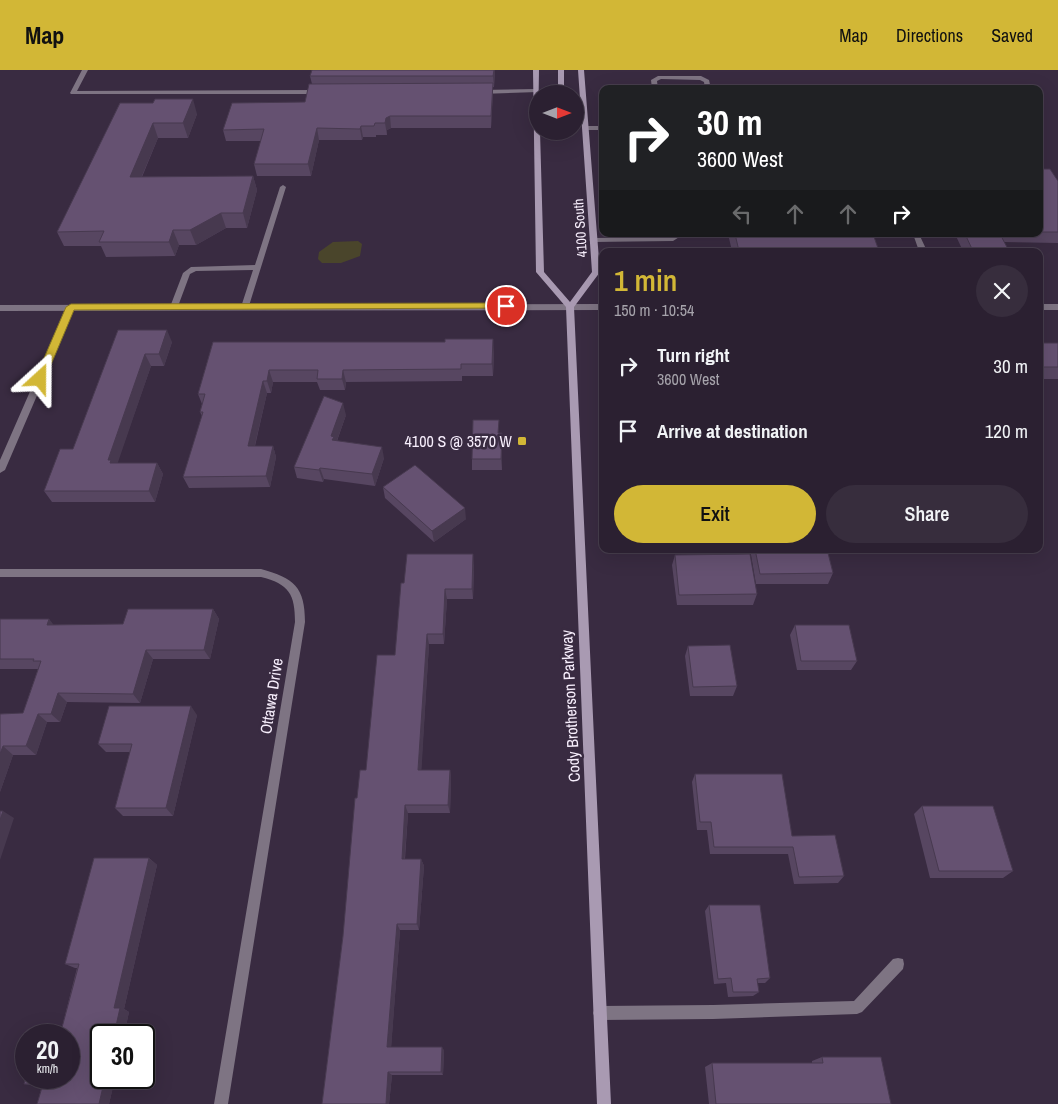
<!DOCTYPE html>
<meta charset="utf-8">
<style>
body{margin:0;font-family:"Archivo Narrow",sans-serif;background:#372d3d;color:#f1f3f6;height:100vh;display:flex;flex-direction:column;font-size:19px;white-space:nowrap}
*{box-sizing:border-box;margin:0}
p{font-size:16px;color:#a6a3ab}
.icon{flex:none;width:28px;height:28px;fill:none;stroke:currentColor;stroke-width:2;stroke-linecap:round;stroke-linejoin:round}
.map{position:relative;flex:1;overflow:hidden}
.drawer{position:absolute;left:599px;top:178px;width:444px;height:305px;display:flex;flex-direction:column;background:#2b2031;border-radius:10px;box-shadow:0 5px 20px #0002,0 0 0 1px #473e4d}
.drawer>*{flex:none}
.top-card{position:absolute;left:599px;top:15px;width:444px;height:152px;border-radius:10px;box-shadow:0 5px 20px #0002,0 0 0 1px #473e4d;background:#202124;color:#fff;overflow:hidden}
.needle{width:32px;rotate:90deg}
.fabs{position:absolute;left:529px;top:15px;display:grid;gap:10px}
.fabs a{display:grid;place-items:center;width:55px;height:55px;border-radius:50%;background:#2b2031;box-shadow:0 5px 20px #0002,0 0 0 1px #473e4d;font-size:25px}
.speed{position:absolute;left:15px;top:954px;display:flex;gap:10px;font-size:25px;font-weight:700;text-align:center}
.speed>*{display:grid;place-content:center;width:65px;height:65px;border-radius:50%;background:#2b2031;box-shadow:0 5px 20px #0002,0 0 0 1px #473e4d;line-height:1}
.speed small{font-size:12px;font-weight:400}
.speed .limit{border:2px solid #111;border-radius:8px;background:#fff;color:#111}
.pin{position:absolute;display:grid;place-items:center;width:42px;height:42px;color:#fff;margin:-21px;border:2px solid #fff;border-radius:50%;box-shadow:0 1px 5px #0007}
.me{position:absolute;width:55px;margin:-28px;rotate:24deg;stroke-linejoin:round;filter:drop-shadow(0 0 4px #0008)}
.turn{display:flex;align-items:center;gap:18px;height:105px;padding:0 15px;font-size:22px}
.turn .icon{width:65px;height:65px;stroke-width:2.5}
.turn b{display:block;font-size:35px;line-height:42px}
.lanes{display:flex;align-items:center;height:48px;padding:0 15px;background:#0003;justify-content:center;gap:25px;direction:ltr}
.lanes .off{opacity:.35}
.round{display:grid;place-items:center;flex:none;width:52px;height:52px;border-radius:26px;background:#372d3d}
.headline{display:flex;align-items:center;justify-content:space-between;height:85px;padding:0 15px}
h1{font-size:30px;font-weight:600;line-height:38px;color:#d2b736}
.cta{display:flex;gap:10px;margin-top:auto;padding:10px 15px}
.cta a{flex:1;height:58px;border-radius:30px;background:#d2b736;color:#111;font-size:20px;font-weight:600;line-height:58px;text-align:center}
.cta a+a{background:#372d3d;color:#f1f3f6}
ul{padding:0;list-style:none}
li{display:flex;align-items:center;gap:15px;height:65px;padding:0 15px}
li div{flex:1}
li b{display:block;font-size:19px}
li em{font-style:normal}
header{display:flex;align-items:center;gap:30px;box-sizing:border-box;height:70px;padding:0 25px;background:#d2b736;color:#111}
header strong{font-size:24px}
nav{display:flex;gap:28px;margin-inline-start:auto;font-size:18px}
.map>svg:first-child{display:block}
.green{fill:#4a452b}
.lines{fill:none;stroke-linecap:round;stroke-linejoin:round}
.service{fill:#7e7483;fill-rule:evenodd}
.minor{fill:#7e7483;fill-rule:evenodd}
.tertiary{fill:#7e7483;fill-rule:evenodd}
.secondary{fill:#a99ab2;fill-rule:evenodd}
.wall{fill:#574661}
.shaded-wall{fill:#47394f}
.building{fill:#655171;stroke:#47394f}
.route{fill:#d2b736;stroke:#887723}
.poi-dot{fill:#d2b736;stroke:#392b41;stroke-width:2}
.labels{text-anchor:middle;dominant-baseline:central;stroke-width:5;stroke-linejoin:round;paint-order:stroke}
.far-street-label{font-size:14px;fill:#f7eefc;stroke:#392b41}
.poi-label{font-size:16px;fill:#f7eefc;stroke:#392b41;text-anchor:end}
.street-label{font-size:16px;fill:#f7eefc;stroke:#392b41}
</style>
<header>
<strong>Map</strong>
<nav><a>Map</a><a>Directions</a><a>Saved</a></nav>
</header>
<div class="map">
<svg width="1058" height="1034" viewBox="0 0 1058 1034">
<rect width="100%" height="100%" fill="#392b41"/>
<path class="green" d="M 358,171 L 362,174 L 360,186 L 341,193 L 322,193 L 318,189 L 319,182 L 333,172 Z"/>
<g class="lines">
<path class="service" d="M 658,6 L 701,6 L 709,10 L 711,19 L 705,19 L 704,12 L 700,10 L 661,9 L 657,11 L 658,19 L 652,19 L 651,10 Z
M 602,56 L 602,60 L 585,60 L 582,58 L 585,56 Z
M 283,115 L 286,117 L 248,239 L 245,240 L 241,237 L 253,200 L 196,201 L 190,204 L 177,239 L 171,239 L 170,237 L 183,203 L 191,197 L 255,195 L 280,117 Z
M 676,164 L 684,164 L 673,171 L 593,172 L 589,170 L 593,168 L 671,167 Z
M 898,888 L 903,889 L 904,894 L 903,899 L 862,942 L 857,944 L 713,949 L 600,950 L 595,948 L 593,943 L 595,938 L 600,936 L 713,935 L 854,931 L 893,889 Z"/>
<path class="minor" d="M 82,0 L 88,0 L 77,21 L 320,20 L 323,22 L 320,24 L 71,24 L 70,23 Z
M 536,19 L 538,20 L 538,22 L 480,24 L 477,22 L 480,20 Z
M 913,164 L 919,164 L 927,181 L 919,181 Z
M 71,234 L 75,237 L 5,400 L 0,403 L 0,390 L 67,237 Z
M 0,499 L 261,499 C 294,508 305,517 305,552 L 228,1034 L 214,1034 L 295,552 C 295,524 289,514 261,507 L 0,507 Z"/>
<path class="tertiary" d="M 602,234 L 602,240 L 0,241 L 0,235 Z
M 1039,234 L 1058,234 L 1058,240 L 1039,240 Z"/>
<path class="secondary" d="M 533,0 L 539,0 L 538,61 L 540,61 L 544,202 L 570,232 L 592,202 L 578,0 L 584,0 L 600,202 L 574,237 L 611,1034 L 597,1034 L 566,237 L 536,202 Z
M 558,0 L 564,0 L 564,16 L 569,24 L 563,24 L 558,16 Z"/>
</g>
<path class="wall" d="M 495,0 L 494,17 L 493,17 L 491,58 L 391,58 L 387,60 L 387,65 L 376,65 L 376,67 L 363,67 L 362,70 L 319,70 L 311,106 L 257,106 L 254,94 L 261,71 L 226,71 L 223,60 L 305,32 L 312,14 L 310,6 Z
M 120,33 L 197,44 L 188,68 L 158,68 L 142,107 L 253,106 L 257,120 L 247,158 L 226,158 L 196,175 L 179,175 L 175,186 L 106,187 L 101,176 L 64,176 L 57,162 Z
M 1039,99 L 1058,111 L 1058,173 L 1004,172 L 1009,181 L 963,181 L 955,164 L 1039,164 Z
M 728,164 L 873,164 L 879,181 L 732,181 Z
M 118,260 L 172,272 L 164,296 L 151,296 L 117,393 L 157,393 L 163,404 L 155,432 L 52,432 L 44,421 L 73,379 Z
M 213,272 L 494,281 L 493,306 L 462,306 L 462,311 L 346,312 L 345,320 L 320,320 L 317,312 L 273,312 L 271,323 L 267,323 L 255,376 L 273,376 L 276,387 L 270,417 L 189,418 L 183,407 L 202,346 L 200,342 L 202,334 L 198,324 Z
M 1039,273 L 1058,273 L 1058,309 L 1039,309 Z
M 346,345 L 337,371 L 384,388 L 375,416 L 324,409 L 323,412 L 297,408 L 294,397 Z
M 499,363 L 502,374 L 502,400 L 472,400 L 472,389 Z
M 383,417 L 466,449 L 434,472 L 385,428 Z
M 750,479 L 827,479 L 833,503 L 828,514 L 756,514 Z
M 675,485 L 757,524 L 753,535 L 677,535 L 672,495 Z
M 474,495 L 473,529 L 447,529 L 444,574 L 429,574 L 421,700 L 450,700 L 451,708 L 450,743 L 408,743 L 405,789 L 421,789 L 424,796 L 419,860 L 400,860 L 391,977 L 444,980 L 443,1005 L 392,1005 L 389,1034 L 322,1034 L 343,866 L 357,728 L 366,700 L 395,585 L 404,513 Z
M 213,539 L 219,549 L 210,589 L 153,589 L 140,633 L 67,632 L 60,652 L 47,652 L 36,685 L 13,685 L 0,722 L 0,644 L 23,643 L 38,599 L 0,599 L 0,549 L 49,549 L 53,555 L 123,554 Z
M 795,555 L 857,591 L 851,600 L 797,600 L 790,565 Z
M 688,576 L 737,616 L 733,626 L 690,626 L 685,586 Z
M 197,645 L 173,746 L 123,746 L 115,738 L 130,682 L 106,682 L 98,674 Z
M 695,704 L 792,766 L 844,806 L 838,813 L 794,814 L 788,784 L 710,784 L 707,760 L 697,760 L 692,712 Z
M 922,736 L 1013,801 L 1003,808 L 930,808 L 914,744 Z
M 94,788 L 149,788 L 157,795 L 124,939 L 129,942 L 124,965 L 101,965 L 101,1008 L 115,1008 L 109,1034 L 37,1034 L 42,1016 L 36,1016 L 24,1014 L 26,1007 L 69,1008 L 69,965 L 60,965 L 77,898 L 75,898 L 65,894 Z
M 709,835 L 770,908 L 765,913 L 757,913 L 759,922 L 753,926 L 728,927 L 726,913 L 714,914 L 705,841 Z
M 822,987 L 891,1034 L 709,1034 L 705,997 L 712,993 L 812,993 L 812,991 Z"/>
<path class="shaded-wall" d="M 494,0 L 495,0 L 494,17 L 493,6 Z
M 493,13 L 493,25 L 491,58 L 491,46 Z
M 193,29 L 197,44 L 188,68 L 183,53 Z
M 390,46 L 391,58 L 387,60 L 387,65 L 385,53 L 386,48 Z
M 153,53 L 158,68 L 135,122 L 130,107 Z
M 361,56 L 363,67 L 362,70 L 360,59 Z
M 317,58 L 319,70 L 311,106 L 308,94 Z
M 253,106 L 257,120 L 247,158 L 243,143 Z
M 221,143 L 226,158 L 196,175 L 190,160 Z
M 173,160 L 179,175 L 175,186 L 169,172 Z
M 167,260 L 172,272 L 164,296 L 159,284 Z
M 493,269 L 494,281 L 493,306 L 492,294 Z
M 145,284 L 151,296 L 116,398 L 117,401 L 108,390 Z
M 269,300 L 273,312 L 271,323 L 267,311 Z
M 343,300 L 346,312 L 345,320 L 342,309 Z
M 263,311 L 267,323 L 252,387 L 248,376 Z
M 343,333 L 346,345 L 336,373 L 335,382 L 331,366 Z
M 502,363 L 502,400 L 501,389 Z
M 273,376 L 276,387 L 270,417 L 266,406 Z
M 382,377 L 384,388 L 375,416 L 372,404 Z
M 157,393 L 163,404 L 155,432 L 149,421 Z
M 320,398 L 324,409 L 323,412 L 319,400 Z
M 465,438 L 466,449 L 434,472 L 432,461 Z
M 473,484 L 474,495 L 473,529 L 472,519 Z
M 445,519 L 447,529 L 444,574 L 443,564 Z
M 213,539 L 219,549 L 210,589 L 204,580 Z
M 49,549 L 57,559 L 47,555 Z
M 427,564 L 429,574 L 421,708 L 418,700 Z
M 146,580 L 153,589 L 140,633 L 133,624 Z
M 58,623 L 67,632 L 60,652 L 51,644 Z
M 191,636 L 197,645 L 173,746 L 166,738 Z
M 38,644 L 47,652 L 36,685 L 26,676 Z
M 3,676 L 13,685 L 0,722 L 0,684 Z
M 450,700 L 451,708 L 450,743 L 448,735 Z
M 405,735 L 408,743 L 404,796 L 402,789 Z
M 3,741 L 14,748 L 0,790 L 0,750 Z
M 149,788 L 157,795 L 124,939 L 129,942 L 124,965 L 114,965 L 114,938 Z
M 421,789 L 424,796 L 419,860 L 417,854 Z
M 397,854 L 400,860 L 391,980 L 387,977 Z
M 442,977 L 444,980 L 443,1005 L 441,1002 Z
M 388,1002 L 392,1005 L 389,1034 L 386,1034 Z
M 105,1008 L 115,1008 L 109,1034 L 99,1034 Z"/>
<path class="building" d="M 312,0 L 494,0 L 493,6 L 310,6 Z
M 493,13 L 491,46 L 390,46 L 386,48 L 385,53 L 375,53 L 374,56 L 361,56 L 360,59 L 317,58 L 308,94 L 254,94 L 264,59 L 223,60 L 232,33 L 305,32 L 309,14 Z
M 155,29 L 193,29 L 183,53 L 153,53 L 130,107 L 253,106 L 243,143 L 221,143 L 190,160 L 173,160 L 169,172 L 99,172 L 104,161 L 57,162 L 120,33 L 153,33 Z
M 1039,99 L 1050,99 L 1058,111 L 1058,162 L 1039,162 Z
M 735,164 L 873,164 L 879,181 L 739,181 Z
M 965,164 L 1000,164 L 1009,181 L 973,181 Z
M 118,260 L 167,260 L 159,284 L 145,284 L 108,390 L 111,390 L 110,393 L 157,393 L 149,421 L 44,421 L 60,379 L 73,379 Z
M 445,269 L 493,269 L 492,294 L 461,294 L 461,299 L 343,300 L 342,309 L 317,309 L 318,300 L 269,300 L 267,311 L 263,311 L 248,376 L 273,376 L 266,406 L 183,407 L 203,342 L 200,342 L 205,324 L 198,324 L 213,272 L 445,272 Z
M 1039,273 L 1058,273 L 1058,297 L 1039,297 Z
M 324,326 L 343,333 L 331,366 L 334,367 L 332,370 L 382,377 L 372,404 L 320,398 L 319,400 L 294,397 Z
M 473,350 L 499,350 L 498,363 L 502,363 L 501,389 L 472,389 Z
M 415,395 L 465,438 L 432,461 L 383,417 Z
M 755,479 L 827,479 L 833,503 L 760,504 Z
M 407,484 L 473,484 L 472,519 L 445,519 L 443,564 L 427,564 L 418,700 L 450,700 L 448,735 L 405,735 L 402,789 L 421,789 L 417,854 L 397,854 L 387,977 L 442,977 L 441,1002 L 388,1002 L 386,1034 L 322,1034 L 343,866 L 355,728 L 357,728 L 360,700 L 366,700 L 377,585 L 395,585 L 401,513 L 404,513 Z
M 750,484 L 757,524 L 679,525 L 675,485 Z
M 128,539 L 213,539 L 204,580 L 146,580 L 133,624 L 58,623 L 51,644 L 38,644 L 26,676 L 3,676 L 0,684 L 0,644 L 23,643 L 41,591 L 33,591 L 34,589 L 0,589 L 0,549 L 49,549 L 47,555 L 123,554 Z
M 795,555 L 849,555 L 857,591 L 801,591 Z
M 730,575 L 737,616 L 693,617 L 688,576 Z
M 109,636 L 191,636 L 166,738 L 115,738 L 132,674 L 98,674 Z
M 695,704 L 782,704 L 792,766 L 835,765 L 844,806 L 799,807 L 793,777 L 714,777 L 711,752 L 700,752 Z
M 922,736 L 993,736 L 1013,801 L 939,801 Z
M 0,741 L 3,741 L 0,750 Z
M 94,788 L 149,788 L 114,938 L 120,938 L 114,965 L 101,965 L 101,1008 L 105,1008 L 99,1034 L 37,1034 L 43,1014 L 24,1014 L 26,1007 L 69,1008 L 69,965 L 60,965 L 79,894 L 65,894 Z
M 709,835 L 760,835 L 770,908 L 757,909 L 759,922 L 733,922 L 731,908 L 718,909 Z
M 822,987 L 881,987 L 891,1034 L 716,1034 L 712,993 L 823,993 Z"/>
<path class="route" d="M 506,233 L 509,234 L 509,238 L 74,240 L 45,309 L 40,312 L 35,309 L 66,237 L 71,234 Z"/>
<rect class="poi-dot" x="517" y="366" width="10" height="10" rx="2.5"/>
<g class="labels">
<g class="far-street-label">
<text transform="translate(580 158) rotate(-94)">4100 South</text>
</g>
<g class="poi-label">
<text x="512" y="371">4100 S @ 3570 W</text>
</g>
<g class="street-label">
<text transform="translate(271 626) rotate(-81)">Ottawa Drive</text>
<text transform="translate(570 636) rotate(-93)">Cody Brotherson Parkway</text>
</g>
</g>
</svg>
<div class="fabs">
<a><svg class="needle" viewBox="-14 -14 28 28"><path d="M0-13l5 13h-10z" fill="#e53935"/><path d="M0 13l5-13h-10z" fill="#a6a3ab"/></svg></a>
</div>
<div class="speed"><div>20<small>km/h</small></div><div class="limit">30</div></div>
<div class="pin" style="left:506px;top:236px;background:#d93025"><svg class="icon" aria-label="arrive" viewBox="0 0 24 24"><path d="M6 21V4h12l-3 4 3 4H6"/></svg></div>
<svg class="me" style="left:40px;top:309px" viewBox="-20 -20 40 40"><path d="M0-17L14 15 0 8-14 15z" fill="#d2b736" stroke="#fff" stroke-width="4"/></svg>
<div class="top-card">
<div class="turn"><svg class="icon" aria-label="right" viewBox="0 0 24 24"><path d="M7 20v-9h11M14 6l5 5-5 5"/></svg><div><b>30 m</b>3600 West</div></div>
<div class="lanes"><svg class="icon off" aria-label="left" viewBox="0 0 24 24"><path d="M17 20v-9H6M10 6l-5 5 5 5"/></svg><svg class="icon off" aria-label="ahead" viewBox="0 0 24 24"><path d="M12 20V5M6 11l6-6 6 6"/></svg><svg class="icon off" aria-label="ahead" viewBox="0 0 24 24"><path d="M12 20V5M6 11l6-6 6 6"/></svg><svg class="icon" aria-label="right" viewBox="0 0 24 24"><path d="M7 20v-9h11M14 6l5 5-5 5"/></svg></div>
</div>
<section class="drawer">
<div class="headline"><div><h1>1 min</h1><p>150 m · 10:54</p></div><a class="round"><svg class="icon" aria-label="close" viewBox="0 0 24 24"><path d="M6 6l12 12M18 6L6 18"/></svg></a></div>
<ul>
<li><svg class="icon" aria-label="right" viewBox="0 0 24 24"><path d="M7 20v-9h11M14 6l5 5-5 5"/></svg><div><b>Turn right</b><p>3600 West</p></div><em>30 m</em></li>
<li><svg class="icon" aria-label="arrive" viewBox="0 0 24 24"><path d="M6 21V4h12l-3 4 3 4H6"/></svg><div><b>Arrive at destination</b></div><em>120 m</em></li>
</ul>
<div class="cta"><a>Exit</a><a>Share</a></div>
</section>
</div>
